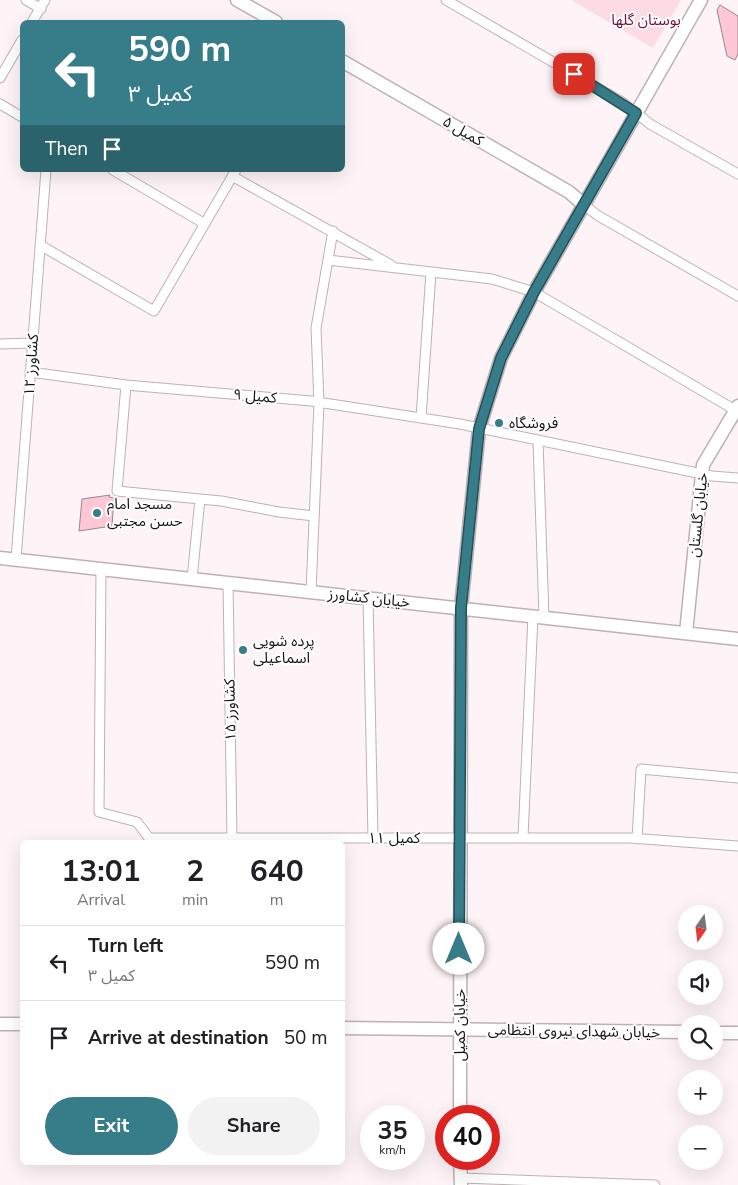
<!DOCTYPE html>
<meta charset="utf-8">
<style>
body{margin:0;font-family:"Nunito Sans","Noto Sans Arabic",sans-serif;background:#f2f2f2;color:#202124;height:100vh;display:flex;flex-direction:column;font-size:19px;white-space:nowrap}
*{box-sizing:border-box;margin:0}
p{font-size:16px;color:#757577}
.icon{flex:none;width:28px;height:28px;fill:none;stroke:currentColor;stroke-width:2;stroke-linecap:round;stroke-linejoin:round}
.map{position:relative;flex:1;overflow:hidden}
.panel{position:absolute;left:20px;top:840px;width:325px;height:325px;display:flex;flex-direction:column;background:#fff;border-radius:8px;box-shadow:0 5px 20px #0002}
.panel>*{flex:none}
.hud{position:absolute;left:20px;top:20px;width:325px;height:152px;border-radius:8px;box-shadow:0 5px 20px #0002;background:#367c89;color:#fff;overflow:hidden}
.needle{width:32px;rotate:194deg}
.fabs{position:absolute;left:678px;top:905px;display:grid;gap:10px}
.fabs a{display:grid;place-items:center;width:45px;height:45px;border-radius:50%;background:#fff;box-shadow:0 5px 20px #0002;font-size:25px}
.speed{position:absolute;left:360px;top:1105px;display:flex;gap:10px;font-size:25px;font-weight:700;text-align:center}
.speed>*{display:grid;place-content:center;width:65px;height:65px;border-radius:50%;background:#fff;box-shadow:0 5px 20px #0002;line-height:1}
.speed small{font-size:12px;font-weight:400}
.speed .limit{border:8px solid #d22;background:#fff;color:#111}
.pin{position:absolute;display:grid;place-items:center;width:42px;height:42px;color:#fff;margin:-21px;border-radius:10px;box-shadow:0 2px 8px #0006}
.me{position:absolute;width:55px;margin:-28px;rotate:0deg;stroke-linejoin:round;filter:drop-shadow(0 0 4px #0008)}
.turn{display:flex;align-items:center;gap:18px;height:105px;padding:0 25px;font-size:22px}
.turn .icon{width:65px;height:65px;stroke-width:2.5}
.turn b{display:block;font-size:35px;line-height:42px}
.then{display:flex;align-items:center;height:48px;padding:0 25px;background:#0003;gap:10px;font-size:19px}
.eta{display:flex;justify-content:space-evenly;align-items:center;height:85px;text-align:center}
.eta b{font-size:30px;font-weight:700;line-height:35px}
.cta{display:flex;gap:10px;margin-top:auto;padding:10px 25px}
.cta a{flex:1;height:58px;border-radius:30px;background:#367c89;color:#fff;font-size:20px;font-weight:700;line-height:58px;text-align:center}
.cta a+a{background:#f2f2f2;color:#202124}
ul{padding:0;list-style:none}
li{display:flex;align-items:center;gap:15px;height:75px;padding:0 25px;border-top:1px solid #e0e0e0}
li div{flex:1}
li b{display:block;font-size:19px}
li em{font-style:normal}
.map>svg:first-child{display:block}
.green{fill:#fcdbe3}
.building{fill:#ffc7d5;stroke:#95898c}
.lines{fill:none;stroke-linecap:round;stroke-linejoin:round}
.street-casing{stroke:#beb1b4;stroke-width:11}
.secondary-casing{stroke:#beb1b4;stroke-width:15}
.street{stroke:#fff;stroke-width:9}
.secondary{stroke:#fff;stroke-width:12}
.route-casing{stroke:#235159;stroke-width:12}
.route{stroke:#367c89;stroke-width:9}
.poi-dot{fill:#367c89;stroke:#fff;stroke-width:2}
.labels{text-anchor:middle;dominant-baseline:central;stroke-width:4;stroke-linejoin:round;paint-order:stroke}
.park-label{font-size:15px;fill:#770e3b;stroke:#fff}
.street-label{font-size:15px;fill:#181314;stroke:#fff}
.poi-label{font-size:15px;fill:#181314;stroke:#fff;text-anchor:start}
</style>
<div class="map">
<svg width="738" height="1185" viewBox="0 0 738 1185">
<rect width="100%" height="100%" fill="#fef3f6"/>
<path class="green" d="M 571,0 L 681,0 L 653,48 Z"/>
<path class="building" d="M 720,5 L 738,16 L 738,54 L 735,60 L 727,56 L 717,10 Z
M 110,495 L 109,497 L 114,498 L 112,526 L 79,531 L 82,499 Z"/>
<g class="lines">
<g class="street-casing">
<path id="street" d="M 26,0 L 41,9
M 446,0 L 622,102 L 650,124 L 738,174
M 32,22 L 45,0
M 0,78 L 22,40
M 0,104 L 22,117
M 113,170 L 205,224
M 232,176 L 391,265
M 583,204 L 597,215 L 738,296
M 40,245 L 154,311 L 236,170
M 328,260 L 492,279 L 534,292 L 735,410
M 0,344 L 32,343
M 30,372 L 126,385 L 311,401 L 460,424 L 712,476 L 738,478
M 126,385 L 117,491 L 221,501 L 279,512 L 314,516
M 421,418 L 431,272
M 538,441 L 544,617
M 16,559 L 46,170
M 101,569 L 99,812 L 137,822 L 149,838 L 630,838 L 738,846
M 192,579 L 200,499
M 228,583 L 232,838
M 311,592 L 319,403 L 316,328 L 333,231
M 368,598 L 373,838
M 523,837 L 533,616
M 637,839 L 641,769 L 738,778
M 461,1178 L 655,1185"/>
</g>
<g class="secondary-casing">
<path id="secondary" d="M 237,0 L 276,22
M 342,61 L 569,192 L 583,204
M 0,558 L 738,639
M 686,633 L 703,465 L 738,406
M 0,1024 L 22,1024
M 342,1028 L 686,1032
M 714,1033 L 738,1033
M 460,1116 L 461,608 L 479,429 L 501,358 L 534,292 L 701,0
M 460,1159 L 461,1185"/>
</g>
<use href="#street" class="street"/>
<use href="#secondary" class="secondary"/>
</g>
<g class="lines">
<g class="route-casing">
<path id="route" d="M 459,949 L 461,608 L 479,429 L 501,358 L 534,292 L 636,113 L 574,74"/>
</g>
<use href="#route" class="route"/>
</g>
<g class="poi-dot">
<circle cx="499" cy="423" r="5"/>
<circle cx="97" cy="513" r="5"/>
<circle cx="243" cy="650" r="5"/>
</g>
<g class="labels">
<g class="park-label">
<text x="646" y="20">بوستان گلها</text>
</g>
<g class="street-label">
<text transform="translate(463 131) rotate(30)">کمیل ۵</text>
<text transform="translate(31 365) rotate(-86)">کشاورز ۱۲</text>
<text transform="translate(255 396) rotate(5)">کمیل ۹</text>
<text transform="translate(698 515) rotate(-84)">خیابان گلستان</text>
<text transform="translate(369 598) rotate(6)">خیابان کشاورز</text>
<text transform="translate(230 710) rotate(-91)">کشاورز ۱۵</text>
<text x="394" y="838">کمیل ۱۱</text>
<text transform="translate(460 1025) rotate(-90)">خیابان کمیل</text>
<text transform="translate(574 1031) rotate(1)">خیابان شهدای نیروی انتظامی</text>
</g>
<g class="poi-label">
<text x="509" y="423">فروشگاه</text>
<text x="107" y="504">مسجد امام<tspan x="107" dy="17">حسن مجتبی</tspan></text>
<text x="253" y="641">پرده شویی<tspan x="253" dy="17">اسماعیلی</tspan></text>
</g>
</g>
</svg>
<div class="fabs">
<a><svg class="needle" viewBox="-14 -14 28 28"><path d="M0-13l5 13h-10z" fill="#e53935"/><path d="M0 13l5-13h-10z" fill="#757577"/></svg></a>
<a><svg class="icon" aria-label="sound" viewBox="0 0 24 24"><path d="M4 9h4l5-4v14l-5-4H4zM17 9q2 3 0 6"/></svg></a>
<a><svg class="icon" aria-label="search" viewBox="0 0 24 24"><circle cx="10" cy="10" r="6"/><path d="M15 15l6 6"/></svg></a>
<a>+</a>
<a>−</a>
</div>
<div class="speed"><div>35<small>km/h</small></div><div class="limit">40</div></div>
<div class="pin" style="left:574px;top:74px;background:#d93025"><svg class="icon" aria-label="arrive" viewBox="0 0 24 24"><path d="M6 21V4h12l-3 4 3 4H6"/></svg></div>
<svg class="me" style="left:459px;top:949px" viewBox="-20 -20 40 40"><circle r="19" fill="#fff"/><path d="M0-13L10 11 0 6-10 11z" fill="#367c89"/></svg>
<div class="hud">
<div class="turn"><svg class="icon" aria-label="left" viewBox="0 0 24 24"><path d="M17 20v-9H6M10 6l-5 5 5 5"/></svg><div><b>590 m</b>کمیل ۳</div></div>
<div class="then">Then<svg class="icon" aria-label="arrive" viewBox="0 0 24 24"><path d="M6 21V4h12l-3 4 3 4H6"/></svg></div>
</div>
<section class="panel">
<div class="eta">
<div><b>13:01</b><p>Arrival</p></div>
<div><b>2</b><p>min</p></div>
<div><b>640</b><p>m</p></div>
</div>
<ul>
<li><svg class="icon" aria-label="left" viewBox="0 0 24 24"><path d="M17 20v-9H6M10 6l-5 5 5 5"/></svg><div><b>Turn left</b><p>کمیل ۳</p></div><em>590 m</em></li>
<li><svg class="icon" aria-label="arrive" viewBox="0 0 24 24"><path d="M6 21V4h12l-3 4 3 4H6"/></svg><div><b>Arrive at destination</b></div><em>50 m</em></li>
</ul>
<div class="cta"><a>Exit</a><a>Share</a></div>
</section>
</div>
